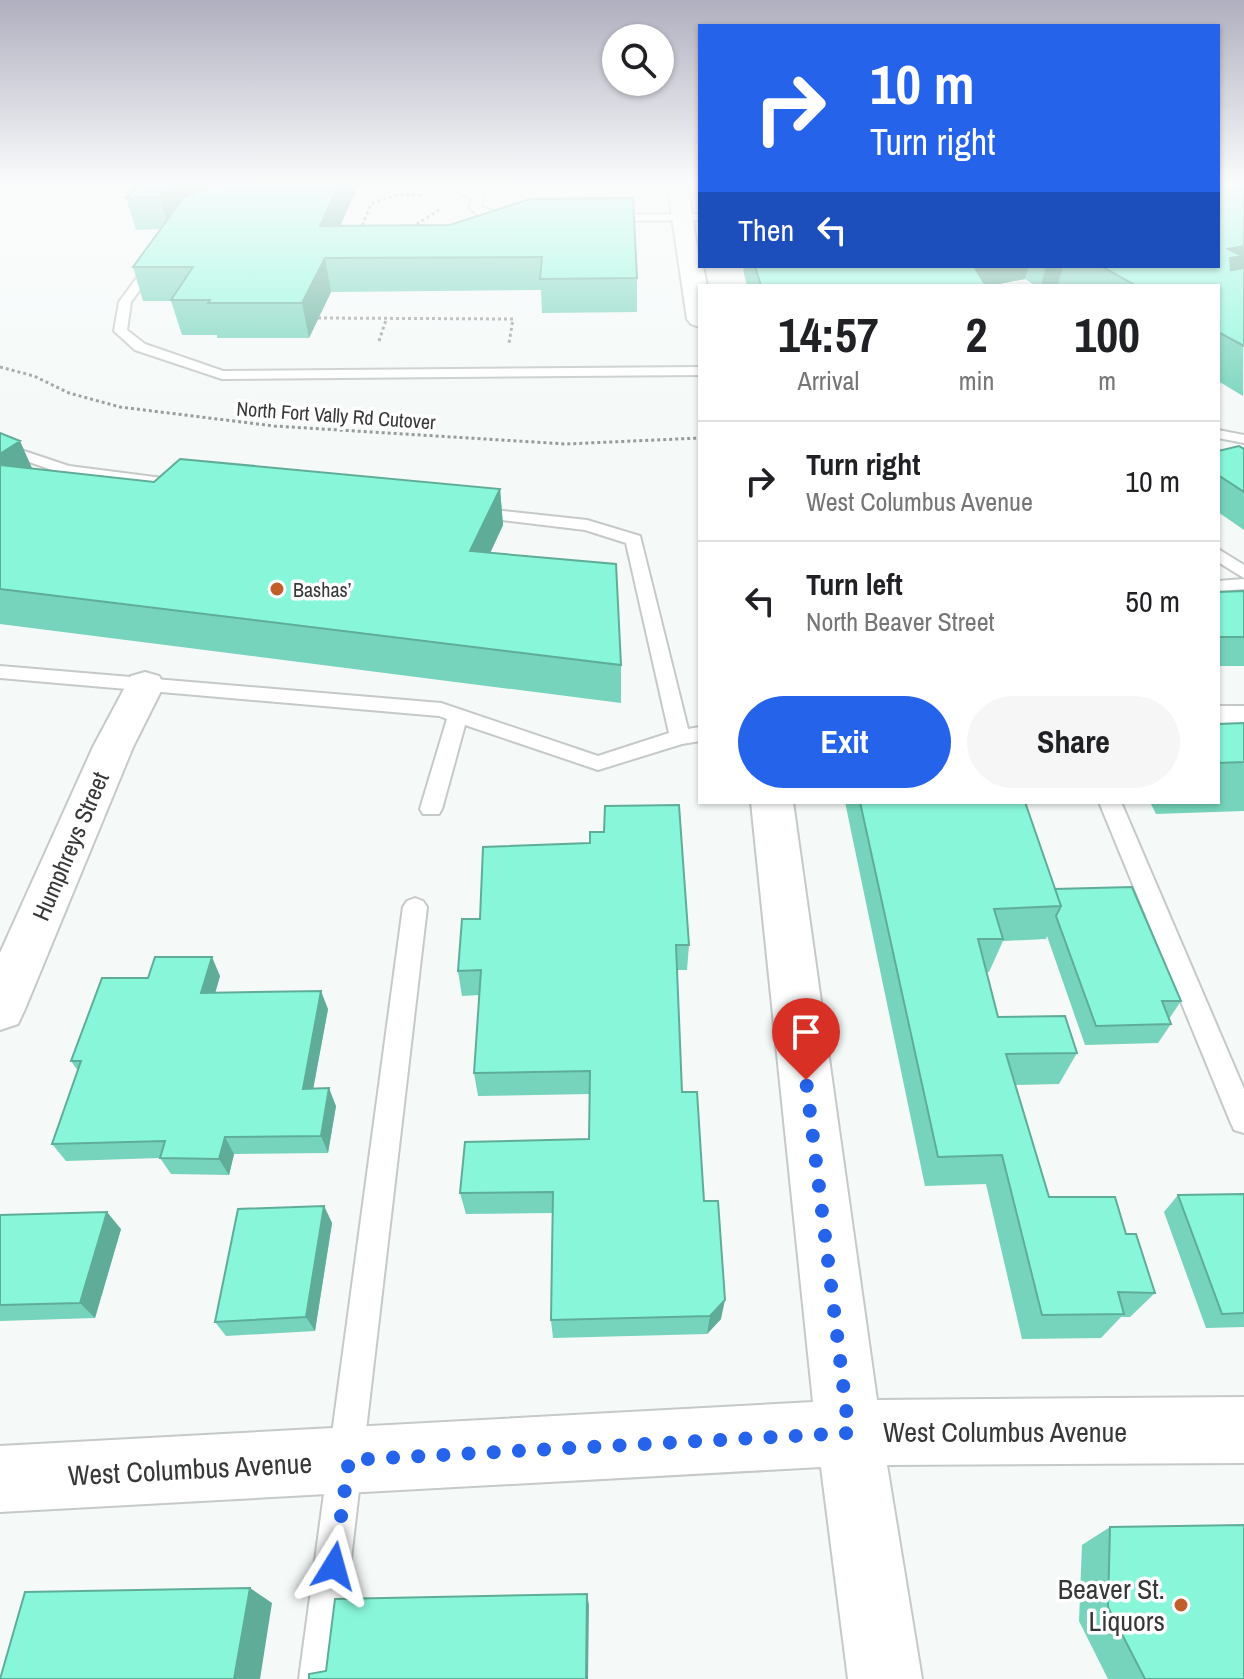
<!DOCTYPE html>
<meta charset="utf-8">
<style>
body{margin:0;font-family:"Archivo Narrow",sans-serif;background:#f6f6f6;color:#202124;height:100vh;display:flex;flex-direction:column;font-size:30px;white-space:nowrap}
*{box-sizing:border-box;margin:0}
p{font-size:26px;color:#757577}
.icon{flex:none;width:44px;height:44px;fill:none;stroke:currentColor;stroke-width:2;stroke-linecap:round;stroke-linejoin:round}
.map{position:relative;flex:1;overflow:hidden}
.details{position:absolute;left:698px;top:284px;width:522px;height:520px;display:flex;flex-direction:column;background:#fff;border-radius:0px;box-shadow:0 2px 6px #0004}
.details>*{flex:none}
.banner{position:absolute;left:698px;top:24px;width:522px;height:244px;border-radius:0px;box-shadow:0 2px 6px #0004;background:#2563eb;color:#fff;overflow:hidden}
.tools{position:absolute;left:602px;top:24px;display:grid;gap:16px}
.tools a{display:grid;place-items:center;width:72px;height:72px;border-radius:50%;background:#fff;box-shadow:0 2px 6px #0004;font-size:40px}
.pin{position:absolute;display:grid;place-items:center;width:68px;height:68px;color:#fff;margin:-82px -34px;border-radius:50% 50% 50% 0;rotate:-45deg;box-shadow:0 0 8px #0007}
.pin .icon{rotate:45deg}
.me{position:absolute;width:88px;margin:-44px;rotate:8deg;stroke-linejoin:round;filter:drop-shadow(0 0 6px #0008)}
.turn{display:flex;align-items:center;gap:28px;height:168px;padding:0 40px;font-size:36px}
.turn .icon{width:104px;height:104px;stroke-width:2.5}
.turn b{display:block;font-size:56px;line-height:68px}
.then{display:flex;align-items:center;height:76px;padding:0 40px;background:#0003;gap:16px;font-size:30px}
.eta{display:flex;justify-content:space-evenly;align-items:center;height:136px;text-align:center}
.eta b{font-size:48px;font-weight:700;line-height:56px}
.button{display:flex;gap:16px;margin-top:auto;padding:16px 40px}
.button a{flex:1;height:92px;border-radius:48px;background:#2563eb;color:#fff;font-size:32px;font-weight:700;line-height:92px;text-align:center}
.button a+a{background:#f6f6f6;color:#202124}
ul{padding:0;list-style:none}
li{display:flex;align-items:center;gap:24px;height:120px;padding:0 40px;border-top:2px solid #e0e0e0}
li div{flex:1}
li b{display:block;font-size:30px}
li em{font-style:normal}
.map>svg:first-child{display:block}
.lines{fill:none;stroke-linecap:round;stroke-linejoin:round}
.lane-casing{stroke:#c5c9c7;stroke-width:4}
.street-casing{stroke:#c5c9c7;stroke-width:4}
.secondary-casing{stroke:#c5c9c7;stroke-width:4}
.path{stroke:#989b9a;stroke-width:3;stroke-dasharray:3 3;stroke-linecap:butt}
.lane{fill:#fff;fill-rule:evenodd}
.street{fill:#fff;fill-rule:evenodd}
.secondary{fill:#fff;fill-rule:evenodd}
.wall{fill:#75d4bb}
.shaded-wall{fill:#5fad98}
.building{fill:#88f7d9;stroke:#5fad98;stroke-width:2}
.route{stroke:#2563eb;stroke-width:14;stroke-dasharray:0 25.2}
.poi-dot{fill:#c25e29;stroke:#fff;stroke-width:3}
.labels{text-anchor:middle;dominant-baseline:central;stroke-width:7;stroke-linejoin:round;paint-order:stroke}
.far-street-label{font-size:20px;fill:#363837;stroke:#fff}
.far-poi-label{font-size:20px;fill:#363837;stroke:#fff;text-anchor:start}
.street-label{font-size:24px;fill:#363837;stroke:#fff}
.near-street-label{font-size:28px;fill:#363837;stroke:#fff}
.near-poi-label{font-size:28px;fill:#363837;stroke:#fff;text-anchor:end}
</style>
<div class="map">
<svg width="1244" height="1679" viewBox="0 0 1244 1679">
<rect width="100%" height="100%" fill="#f5f9f8"/>
<g class="lines">
<g class="lane-casing">
<path id="lane" d="M 436,183 L 450,183 L 473,192 L 475,183 L 485,183 L 481,207 L 515,218 L 510,221 L 479,216 L 470,208 L 472,198 Z
M 700,214 L 700,220 L 604,221 L 599,218 L 604,215 Z
M 154,258 L 160,262 L 131,302 L 127,330 L 145,344 L 223,371 L 700,367 L 700,375 L 222,379 L 135,350 L 114,331 L 119,302 L 150,260 Z
M 1218,430 L 1244,435 L 1244,443 L 1218,438 Z
M 0,443 L 69,466 L 178,480 L 186,485 L 178,490 L 67,475 L 0,452 Z
M 475,508 L 587,520 L 640,536 L 688,729 L 700,727 L 700,741 L 682,744 L 598,770 L 465,725 L 442,809 L 439,814 L 423,814 L 420,809 L 447,719 L 439,716 L 0,678 L 0,666 L 441,703 L 598,756 L 669,733 L 626,543 L 585,530 L 469,516 L 469,510 Z
M 1218,549 L 1244,565 L 1244,578 L 1218,562 Z
M 1244,579 L 1244,589 L 1218,591 L 1218,581 Z
M 1099,802 L 1121,802 L 1244,1089 L 1244,1133 L 1234,1130 L 1230,1121 Z
M 415,898 L 423,901 L 427,907 L 337,1679 L 299,1679 L 403,907 L 407,901 Z"/>
</g>
<g class="street-casing">
<path id="street" d="M 145,672 L 159,676 L 164,685 L 133,747 L 25,1009 L 18,1024 L 0,1030 L 0,953 L 93,747 L 131,676 Z
M 1218,706 L 1244,706 L 1244,732 L 1218,732 Z"/>
</g>
<g class="secondary-casing">
<path id="secondary" d="M 667,183 L 687,183 L 700,266 L 703,266 L 707,286 L 700,286 L 700,327 L 691,324 L 687,319 Z
M 751,802 L 793,802 L 877,1400 L 1244,1397 L 1244,1463 L 887,1465 L 922,1679 L 848,1679 L 821,1467 L 0,1512 L 0,1446 L 813,1402 Z"/>
</g>
<path class="path" d="M 360,231 L 371,204 L 396,195 L 422,195
M 418,231 L 418,223 L 439,210
M 318,318 L 513,319 L 509,343
M 379,341 L 386,320
M 0,367 L 34,376 L 69,393 L 120,407 L 274,426 L 566,444 L 700,438"/>
<use href="#lane" class="lane"/>
<use href="#street" class="street"/>
<use href="#secondary" class="secondary"/>
</g>
<path class="wall" d="M 140,183 L 359,183 L 340,226 L 450,225 L 637,278 L 637,312 L 542,313 L 541,290 L 331,292 L 309,338 L 217,338 L 217,335 L 182,335 L 171,301 L 143,301 L 133,267 L 161,229 L 136,230 L 126,198 Z
M 1244,183 L 1243,396 L 1218,381 L 1218,286 L 1036,286 L 1025,279 L 989,286 L 747,286 L 744,274 L 743,266 L 1218,266 Z
M 0,433 L 32,468 L 154,482 L 500,489 L 503,525 L 490,553 L 621,665 L 621,703 L 0,624 Z
M 1244,449 L 1244,530 L 1218,512 L 1218,451 Z
M 1244,591 L 1244,666 L 1218,666 L 1218,592 Z
M 1244,723 L 1244,811 L 1156,814 L 1150,802 L 1218,802 L 1218,724 Z
M 845,802 L 1025,802 L 1055,889 L 1181,1001 L 1169,1019 L 1171,1024 L 1158,1043 L 1085,1045 L 1047,936 L 1046,939 L 1003,941 L 989,972 L 987,972 L 998,1017 L 1077,1053 L 1059,1084 L 1015,1085 L 1049,1197 L 1126,1234 L 1155,1293 L 1130,1317 L 1121,1317 L 1101,1338 L 1022,1339 L 986,1184 L 925,1186 Z
M 604,832 L 689,945 L 687,970 L 677,970 L 682,1092 L 704,1201 L 721,1319 L 707,1334 L 553,1338 L 551,1320 L 553,1213 L 466,1214 L 460,1193 L 589,1139 L 590,1094 L 478,1096 L 474,1073 L 479,995 L 462,996 L 458,971 L 480,919 L 590,843 Z
M 220,976 L 215,993 L 328,1009 L 313,1089 L 336,1106 L 328,1153 L 234,1154 L 229,1175 L 171,1174 L 160,1158 L 66,1161 L 52,1144 L 78,1071 L 71,1061 Z
M 1244,1194 L 1244,1327 L 1206,1328 L 1164,1212 L 1178,1195 Z
M 324,1206 L 332,1223 L 315,1331 L 226,1336 L 215,1322 Z
M 0,1215 L 121,1229 L 95,1318 L 0,1321 Z
M 1110,1527 L 1244,1679 L 1108,1679 L 1079,1621 L 1082,1545 Z"/>
<path class="shaded-wall" d="M 187,183 L 253,183 L 169,229 L 160,197 L 165,191 Z
M 340,183 L 359,183 L 326,259 L 320,226 Z
M 1244,246 L 1244,280 L 1228,294 L 1228,249 Z
M 325,258 L 331,292 L 309,338 L 302,303 Z
M 964,266 L 1029,266 L 1025,279 L 989,286 L 960,286 Z
M 1046,266 L 1063,266 L 1058,285 L 1041,286 Z
M 20,441 L 36,477 L 0,497 L 0,454 Z
M 500,489 L 503,525 L 474,588 L 470,551 Z
M 212,957 L 220,976 L 210,1011 L 201,993 Z
M 321,991 L 328,1009 L 310,1106 L 303,1089 Z
M 329,1088 L 336,1106 L 328,1153 L 321,1136 Z
M 225,1137 L 234,1154 L 229,1175 L 219,1159 Z
M 324,1206 L 332,1223 L 315,1331 L 306,1317 Z
M 107,1212 L 121,1229 L 95,1318 L 80,1303 Z
M 725,1300 L 721,1319 L 707,1334 L 710,1316 Z
M 250,1588 L 272,1603 L 260,1679 L 234,1679 Z
M 587,1594 L 589,1605 L 588,1679 L 586,1679 Z"/>
<path class="building" d="M 141,183 L 187,183 L 165,191 L 160,197 L 126,198 Z
M 224,183 L 340,183 L 320,226 L 450,225 L 530,199 L 633,198 L 637,278 L 540,279 L 542,257 L 325,258 L 302,303 L 208,303 L 210,300 L 171,300 L 193,267 L 133,267 L 184,197 Z
M 1218,183 L 1244,183 L 1244,246 L 1228,249 L 1242,256 L 1230,258 L 1231,270 L 1244,268 L 1244,346 L 1218,332 L 1218,286 L 1137,286 L 1101,266 L 1218,266 Z
M 755,266 L 974,266 L 986,286 L 761,286 Z
M 0,433 L 20,441 L 0,454 Z
M 1239,446 L 1244,449 L 1244,492 L 1218,475 L 1218,451 Z
M 180,459 L 500,489 L 470,551 L 616,564 L 621,665 L 0,589 L 0,465 L 154,482 Z
M 1244,591 L 1244,637 L 1218,637 L 1218,592 Z
M 1244,723 L 1244,762 L 1218,763 L 1218,724 Z
M 860,802 L 1025,802 L 1061,906 L 994,909 L 1003,939 L 978,939 L 998,1017 L 1065,1016 L 1077,1053 L 1006,1054 L 1049,1197 L 1115,1197 L 1126,1234 L 1136,1234 L 1155,1293 L 1118,1292 L 1124,1314 L 1042,1315 L 1002,1155 L 938,1157 Z
M 679,805 L 689,945 L 676,945 L 682,1092 L 697,1092 L 704,1201 L 718,1201 L 725,1300 L 710,1316 L 551,1320 L 553,1192 L 460,1193 L 465,1142 L 589,1139 L 590,1071 L 474,1073 L 481,970 L 458,971 L 462,919 L 480,919 L 483,847 L 590,843 L 590,832 L 604,832 L 605,806 Z
M 1132,887 L 1181,1001 L 1162,1001 L 1171,1024 L 1096,1026 L 1056,916 L 1061,906 L 1055,889 Z
M 155,957 L 212,957 L 201,993 L 321,991 L 303,1089 L 329,1088 L 321,1136 L 225,1137 L 219,1159 L 160,1158 L 165,1141 L 52,1144 L 81,1061 L 71,1061 L 102,978 L 148,978 Z
M 1244,1194 L 1244,1313 L 1222,1314 L 1178,1195 Z
M 324,1206 L 306,1317 L 215,1322 L 238,1209 Z
M 107,1212 L 80,1303 L 0,1305 L 0,1215 Z
M 1244,1525 L 1244,1679 L 1145,1679 L 1108,1607 L 1110,1527 Z
M 250,1588 L 234,1679 L 0,1679 L 25,1592 Z
M 587,1594 L 586,1679 L 309,1679 L 309,1674 L 326,1671 L 335,1599 Z"/>
<linearGradient id="sky" x2="0" y2="1"><stop stop-color="#afafbf"/><stop offset="0.44" stop-color="#fafcfc"/><stop offset="1" stop-color="#fafcfc" stop-opacity="0"/></linearGradient>
<rect width="1244" height="418" fill="url(#sky)"/>
<g class="lines">
<path class="route" d="M 334,1566 L 349,1460 L 849,1433 L 806,1080"/>
</g>
<g class="poi-dot">
<circle cx="277" cy="589" r="8"/>
<circle cx="1181" cy="1605" r="8"/>
</g>
<g class="labels">
<g class="far-street-label">
<text transform="translate(336 415) rotate(4)">North Fort Vally Rd Cutover</text>
</g>
<g class="far-poi-label">
<text x="293" y="589">Bashas’</text>
</g>
<g class="street-label">
<text transform="translate(70 846) rotate(-67)">Humphreys Street</text>
</g>
<g class="near-street-label">
<text x="1005" y="1432">West Columbus Avenue</text>
<text transform="translate(190 1469) rotate(-3)">West Columbus Avenue</text>
</g>
<g class="near-poi-label">
<text x="1165" y="1589">Beaver St.<tspan x="1165" dy="32">Liquors</tspan></text>
</g>
</g>
</svg>
<div class="tools">
<a><svg class="icon" aria-label="search" viewBox="0 0 24 24"><circle cx="10" cy="10" r="6"/><path d="M15 15l6 6"/></svg></a>
</div>
<div class="pin" style="left:806px;top:1080px;background:#d93025"><svg class="icon" aria-label="arrive" viewBox="0 0 24 24"><path d="M6 21V4h12l-3 4 3 4H6"/></svg></div>
<svg class="me" style="left:334px;top:1566px" viewBox="-20 -20 40 40"><path d="M0-17L14 15 0 8-14 15z" fill="#2563eb" stroke="#fff" stroke-width="4"/></svg>
<div class="banner">
<div class="turn"><svg class="icon" aria-label="right" viewBox="0 0 24 24"><path d="M7 20v-9h11M14 6l5 5-5 5"/></svg><div><b>10 m</b>Turn right</div></div>
<div class="then">Then<svg class="icon" aria-label="left" viewBox="0 0 24 24"><path d="M17 20v-9H6M10 6l-5 5 5 5"/></svg></div>
</div>
<section class="details">
<div class="eta">
<div><b>14:57</b><p>Arrival</p></div>
<div><b>2</b><p>min</p></div>
<div><b>100</b><p>m</p></div>
</div>
<ul>
<li><svg class="icon" aria-label="right" viewBox="0 0 24 24"><path d="M7 20v-9h11M14 6l5 5-5 5"/></svg><div><b>Turn right</b><p>West Columbus Avenue</p></div><em>10 m</em></li>
<li><svg class="icon" aria-label="left" viewBox="0 0 24 24"><path d="M17 20v-9H6M10 6l-5 5 5 5"/></svg><div><b>Turn left</b><p>North Beaver Street</p></div><em>50 m</em></li>
</ul>
<div class="button"><a>Exit</a><a>Share</a></div>
</section>
</div>
